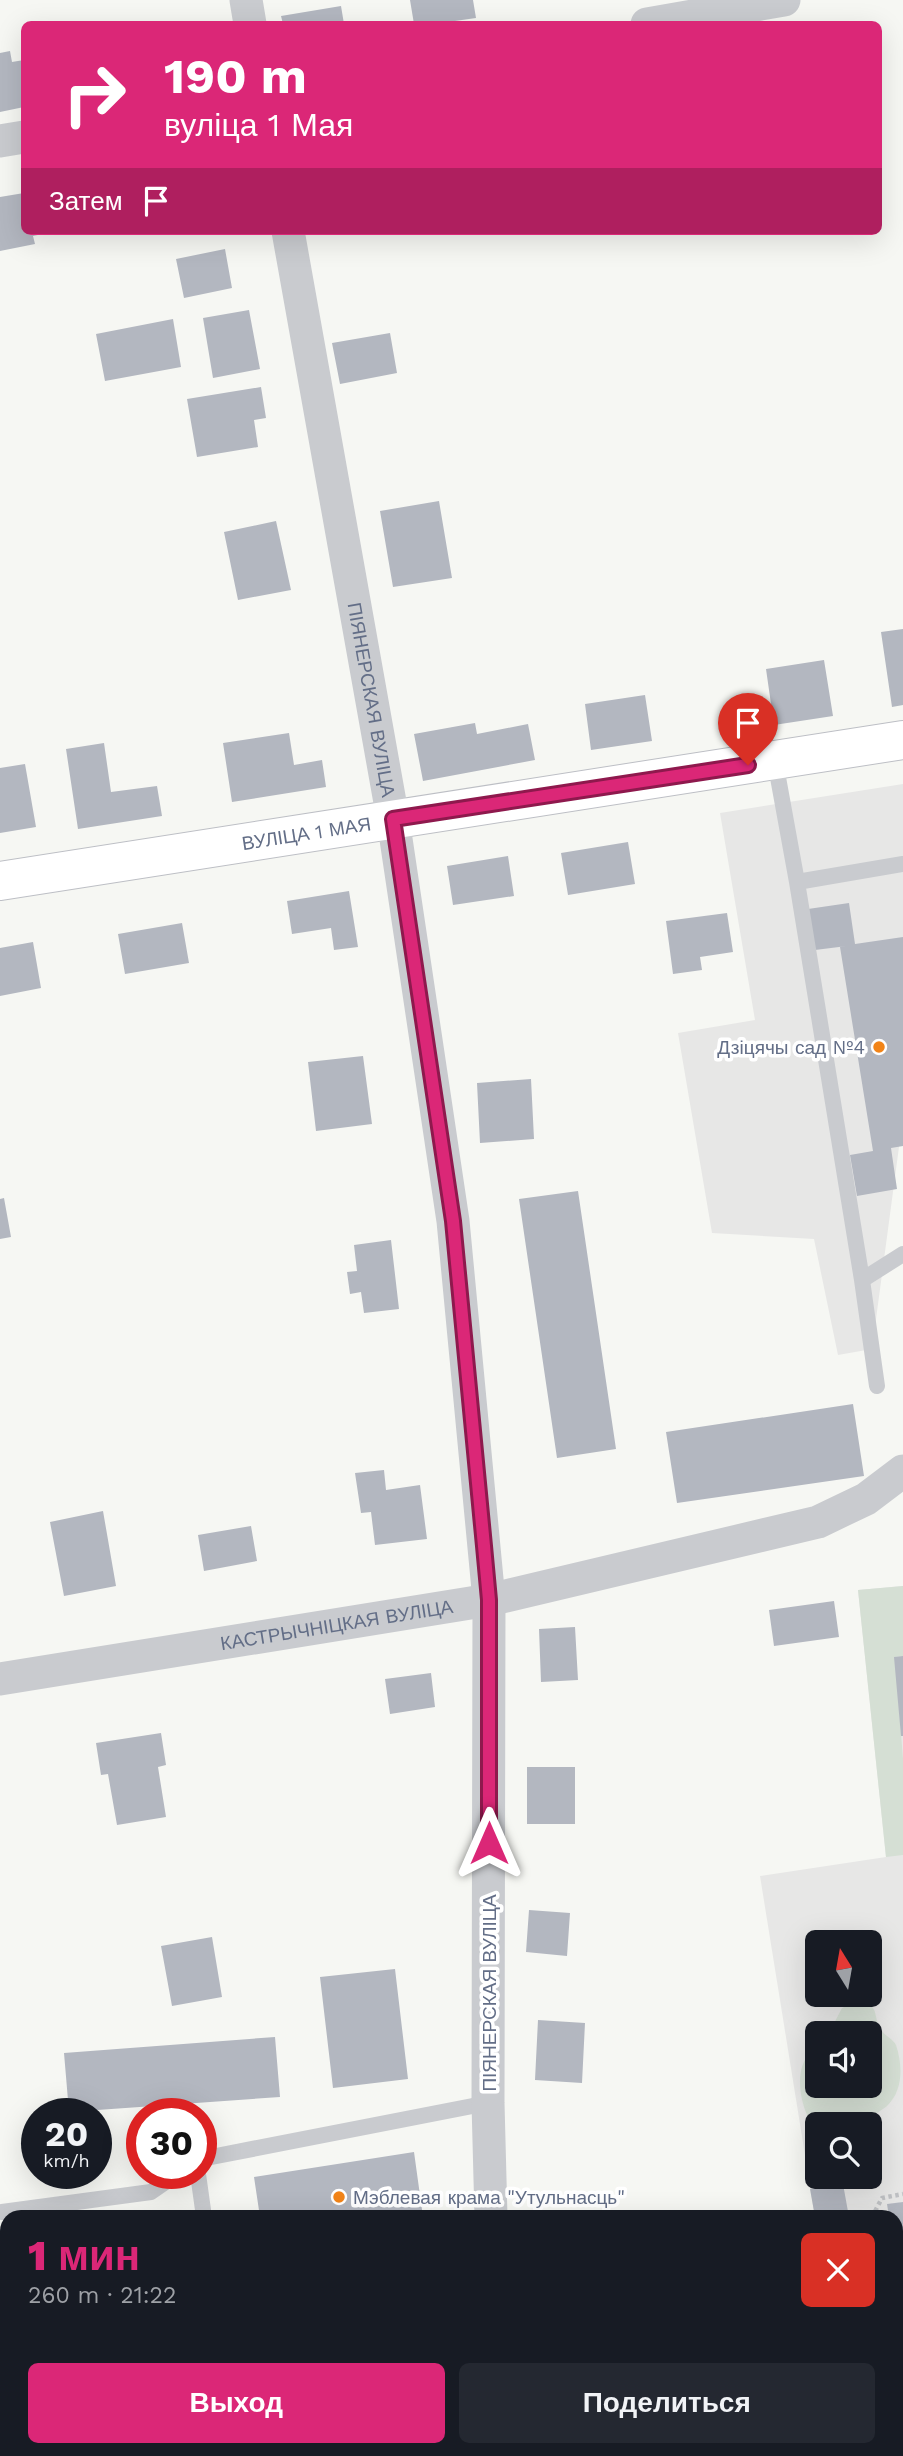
<!DOCTYPE html>
<html lang="ru">
<meta charset="utf-8">
<style>
body{margin:0;font-family:"Work Sans",sans-serif;background:#242831;color:#f1f3f6;height:100vh;display:flex;flex-direction:column;font-size:26px;white-space:nowrap}
*{box-sizing:border-box;margin:0}
p{font-size:23px;color:#9ea1a6}
.icon{flex:none;width:38px;height:38px;fill:none;stroke:currentColor;stroke-width:2;stroke-linecap:round;stroke-linejoin:round}
.map{position:relative;flex:1;overflow:hidden}
.drawer{position:absolute;left:0px;top:2210px;width:903px;height:247px;display:flex;flex-direction:column;background:#171b24;border-radius:21px 21px 0 0;box-shadow:0 7px 28px #0002}
.drawer>*{flex:none}
.hud{position:absolute;left:21px;top:21px;width:861px;height:214px;border-radius:10px;box-shadow:0 7px 28px #0002;background:#db2777;color:#fff;overflow:hidden}
.needle{width:46px;rotate:349deg}
.controls{position:absolute;left:805px;top:1930px;display:grid;gap:14px}
.controls a{display:grid;place-items:center;width:77px;height:77px;border-radius:10px;background:#171b24;box-shadow:0 7px 28px #0002;font-size:35px}
.speed{position:absolute;left:21px;top:2098px;display:flex;gap:14px;font-size:35px;font-weight:700;text-align:center}
.speed>*{display:grid;place-content:center;width:91px;height:91px;border-radius:50%;background:#171b24;box-shadow:0 7px 28px #0002;line-height:1}
.speed small{font-size:18px;font-weight:400}
.speed .limit{border:10px solid #d22;background:#fff;color:#111}
.pin{position:absolute;display:grid;place-items:center;width:60px;height:60px;color:#fff;margin:-72px -30px;border-radius:50% 50% 50% 0;rotate:-45deg;box-shadow:0 0 7px #0007}
.pin .icon{rotate:45deg}
.me{position:absolute;width:77px;margin:-38px;rotate:0deg;stroke-linejoin:round;filter:drop-shadow(0 0 5px #0008)}
.turn{display:flex;align-items:center;gap:24px;height:147px;padding:0 28px;font-size:32px}
.turn .icon{width:91px;height:91px;stroke-width:2.5}
.turn b{display:block;font-size:49px;line-height:60px}
.then{display:flex;align-items:center;height:66px;padding:0 28px;background:#0003;gap:14px;font-size:26px}
.round{display:grid;place-items:center;flex:none;width:74px;height:74px;border-radius:10px;background:#242831}
.overview{display:flex;align-items:center;justify-content:space-between;height:119px;padding:0 28px}
h1{font-size:42px;font-weight:800;line-height:52px;color:#db2777}
.primary-button{display:flex;gap:14px;margin-top:auto;padding:14px 28px}
.primary-button a{flex:1;height:80px;border-radius:10px;background:#db2777;color:#fff;font-size:28px;font-weight:800;line-height:80px;text-align:center}
.primary-button a+a{background:#242831;color:#f1f3f6}
.map>svg:first-child{display:block}
.built{fill:#e7e7e6;fill-rule:evenodd}
.green{fill:#d5dfd4}
.building{fill:#b3b7c0}
.lines{fill:none;stroke-linecap:round;stroke-linejoin:round}
.secondary-casing{stroke:#bdbfc5;stroke-width:40}
.path{stroke:#bfc1c4;stroke-width:4.5;stroke-dasharray:3.5 3.5;stroke-linecap:butt}
.lane{stroke:#c9cbcf;stroke-width:16}
.street{stroke:#c9cbcf;stroke-width:33}
.secondary{stroke:#fff;stroke-width:38}
.route-casing{stroke:#8e194d;stroke-width:18}
.route{stroke:#db2777;stroke-width:12}
.poi-dot{fill:#f28418;stroke:#fff;stroke-width:2.5}
.labels{text-anchor:middle;dominant-baseline:central;stroke-width:7;stroke-linejoin:round;paint-order:stroke}
.street-label{font-size:19px;fill:#636e87;stroke:#fff}
.poi-label{font-size:19px;fill:#636e87;stroke:#fff;text-anchor:end}
</style>
<div class="map">
<svg width="903" height="2456" viewBox="0 0 903 2456">
<rect width="100%" height="100%" fill="#f6f7f3"/>
<path class="built" d="M 903,784 L 903,1117 L 872,1349 L 838,1355 L 814,1239 L 712,1233 L 678,1033 L 755,1020 L 720,813 Z
M 903,1586 L 903,2288 L 896,2289 L 896,2217 L 815,2217 L 760,1876 L 886,1857 L 858,1590 ZM 817,1942 L 870,1942 L 870,1995 L 817,1995 ZM 817,2034 L 870,2034 L 870,2086 L 817,2086 ZM 817,2124 L 870,2124 L 870,2177 L 817,2177 Z"/>
<path class="green" d="M 903,1586 L 903,1656 L 895,1657 L 903,1759 L 903,1855 L 886,1857 L 858,1590 Z
M 855,2002 C 882,2005 871,2012 881,2030 C 885,2036 893,2039 896,2045 C 903,2066 903,2091 887,2106 C 879,2112 871,2116 867,2124 L 817,2124 L 817,2132 C 803,2115 793,2079 806,2058 C 808,2054 814,2050 817,2046 L 817,2086 L 870,2086 L 870,2034 L 829,2033 L 842,2008 Z
M 896,2405 L 903,2405 L 903,2456 L 892,2456 L 891,2450 L 896,2450 Z"/>
<path class="building" d="M 410,0 L 473,0 L 476,18 L 434,24 L 414,24 Z
M 341,6 L 344,24 L 283,24 L 281,16 Z
M 10,51 L 12,62 L 24,60 L 24,107 L 0,112 L 0,53 Z
M 24,193 L 24,231 L 52,232 L 33,236 L 35,244 L 0,251 L 0,197 Z
M 225,249 L 232,288 L 184,298 L 176,259 Z
M 249,310 L 260,369 L 213,378 L 203,318 Z
M 173,319 L 181,367 L 105,381 L 96,334 Z
M 390,333 L 397,373 L 340,384 L 332,343 Z
M 261,387 L 266,418 L 254,420 L 258,447 L 197,457 L 187,399 Z
M 439,501 L 452,578 L 393,587 L 380,511 Z
M 276,521 L 291,590 L 238,600 L 224,532 Z
M 903,629 L 903,705 L 892,707 L 881,632 Z
M 824,660 L 833,716 L 774,725 L 766,669 Z
M 645,695 L 652,741 L 591,750 L 585,704 Z
M 475,723 L 477,734 L 528,724 L 535,760 L 423,781 L 414,734 Z
M 289,733 L 294,765 L 322,760 L 326,787 L 232,802 L 223,743 Z
M 104,743 L 111,792 L 157,786 L 162,816 L 78,829 L 66,749 Z
M 25,764 L 36,827 L 0,833 L 0,768 Z
M 628,842 L 635,884 L 568,895 L 561,853 Z
M 508,856 L 514,896 L 453,905 L 447,866 Z
M 349,891 L 358,947 L 334,950 L 331,928 L 292,934 L 287,901 Z
M 849,903 L 855,944 L 903,937 L 903,1146 L 891,1148 L 897,1189 L 857,1196 L 850,1155 L 873,1151 L 840,947 L 847,946 L 815,950 L 808,909 Z
M 727,913 L 733,952 L 700,957 L 702,970 L 673,974 L 666,921 Z
M 182,923 L 189,963 L 125,974 L 118,934 Z
M 33,942 L 41,988 L 0,996 L 0,948 Z
M 363,1056 L 372,1124 L 316,1131 L 308,1062 Z
M 531,1079 L 534,1139 L 480,1143 L 477,1083 Z
M 578,1191 L 616,1449 L 557,1458 L 519,1199 Z
M 4,1198 L 11,1237 L 0,1239 L 0,1199 Z
M 391,1240 L 399,1309 L 364,1313 L 361,1292 L 350,1294 L 347,1272 L 357,1271 L 354,1245 Z
M 853,1404 L 864,1476 L 677,1503 L 666,1432 Z
M 384,1470 L 386,1490 L 420,1485 L 427,1539 L 375,1545 L 371,1512 L 361,1513 L 355,1473 Z
M 103,1511 L 116,1586 L 64,1596 L 50,1522 Z
M 251,1526 L 257,1561 L 204,1571 L 198,1535 Z
M 834,1601 L 839,1637 L 774,1646 L 769,1610 Z
M 575,1627 L 578,1680 L 541,1682 L 539,1629 Z
M 903,1656 L 903,1736 L 901,1736 L 894,1657 Z
M 431,1673 L 435,1707 L 390,1714 L 385,1679 Z
M 161,1733 L 166,1765 L 158,1767 L 166,1817 L 117,1825 L 108,1774 L 101,1775 L 96,1743 Z
M 527,1767 L 575,1767 L 575,1824 L 527,1824 Z
M 529,1910 L 570,1913 L 567,1956 L 526,1952 Z
M 212,1937 L 222,1997 L 172,2006 L 161,1946 Z
M 395,1969 L 408,2079 L 333,2088 L 320,1977 Z
M 538,2020 L 585,2023 L 582,2083 L 535,2080 Z
M 275,2037 L 280,2097 L 69,2112 L 64,2053 Z
M 414,2152 L 423,2217 L 260,2217 L 254,2177 Z
M 843,2184 L 849,2217 L 815,2217 L 810,2189 Z
M 903,2202 L 903,2288 L 896,2289 L 896,2217 L 889,2217 L 887,2204 Z
M 7,2268 L 7,2422 L 0,2423 L 0,2269 Z
M 600,2450 L 663,2450 L 664,2456 L 574,2456 Z
M 744,2450 L 891,2450 L 892,2456 L 745,2456 Z"/>
<g class="lines">
<g class="secondary-casing">
<g id="secondary">
<path id="s3" d="M 0,881 L 903,740"/>
<path d="M 896,2335 L 903,2334"/>
<path d="M 203,2456 L 240,2450"/>
</g>
</g>
<path class="path" d="M 872,2217 L 882,2198 L 903,2194"/>
<path class="lane" d="M 775,761 L 797,882 L 903,864
M 797,882 L 862,1280 L 877,1386
M 862,1280 L 903,1254
M 201,2159 L 488,2103
M 198,2174 L 204,2217
M 2,2212 L 151,2192 L 177,2174"/>
<g class="street">
<path d="M 246,0 L 250,24"/>
<path d="M 647,24 L 784,0"/>
<path d="M 0,141 L 24,137"/>
<path id="s1" d="M 288,231 L 393,819 L 453,1221 L 489,1600 L 488,2103 L 491,2217"/>
<path id="s2" d="M 0,1679 L 489,1600 L 818,1522 L 866,1499 L 903,1471"/>
</g>
<use href="#secondary" class="secondary"/>
</g>
<g class="lines">
<g class="route-casing">
<path id="route" d="M 489,1843 L 489,1600 L 484,1546 L 453,1221 L 393,819 L 748,765"/>
</g>
<use href="#route" class="route"/>
</g>
<g class="poi-dot">
<circle cx="879" cy="1047" r="7"/>
<circle cx="339" cy="2197" r="7"/>
</g>
<g class="labels">
<g class="street-label">
<text stroke="none"><textPath href="#s1" startOffset="476">ПІЯНЕРСКАЯ ВУЛІЦА</textPath></text>
<text stroke="none"><textPath href="#s3" startOffset="310">ВУЛІЦА 1 МАЯ</textPath></text>
<text stroke="none"><textPath href="#s2" startOffset="341">КАСТРЫЧНІЦКАЯ ВУЛІЦА</textPath></text>
<text transform="translate(489 1993) rotate(-90)">ПІЯНЕРСКАЯ ВУЛІЦА</text>
</g>
<g class="poi-label">
<text x="865" y="1047">Дзіцячы сад №4</text>
<text x="353" y="2197" text-anchor="start">Мэблевая крама "Утульнасць"</text>
</g>
</g>
</svg>
<div class="controls">
<a><svg class="needle" viewBox="-14 -14 28 28"><path d="M0-13l5 13h-10z" fill="#e53935"/><path d="M0 13l5-13h-10z" fill="#9ea1a6"/></svg></a>
<a><svg class="icon" aria-label="sound" viewBox="0 0 24 24"><path d="M4 9h4l5-4v14l-5-4H4zM17 9q2 3 0 6"/></svg></a>
<a><svg class="icon" aria-label="search" viewBox="0 0 24 24"><circle cx="10" cy="10" r="6"/><path d="M15 15l6 6"/></svg></a>
</div>
<div class="speed"><div>20<small>km/h</small></div><div class="limit">30</div></div>
<div class="pin" style="left:748px;top:765px;background:#d93025"><svg class="icon" aria-label="arrive" viewBox="0 0 24 24"><path d="M6 21V4h12l-3 4 3 4H6"/></svg></div>
<svg class="me" style="left:489px;top:1843px" viewBox="-20 -20 40 40"><path d="M0-17L14 15 0 8-14 15z" fill="#db2777" stroke="#fff" stroke-width="4"/></svg>
<div class="hud">
<div class="turn"><svg class="icon" aria-label="right" viewBox="0 0 24 24"><path d="M7 20v-9h11M14 6l5 5-5 5"/></svg><div><b>190 m</b>вуліца 1 Мая</div></div>
<div class="then">Затем<svg class="icon" aria-label="arrive" viewBox="0 0 24 24"><path d="M6 21V4h12l-3 4 3 4H6"/></svg></div>
</div>
<section class="drawer">
<div class="overview"><div><h1>1 мин</h1><p>260 m · 21:22</p></div><a class="round" style="background:#d93025;color:#fff"><svg class="icon" aria-label="close" viewBox="0 0 24 24"><path d="M6 6l12 12M18 6L6 18"/></svg></a></div>
<div class="primary-button"><a>Выход</a><a>Поделиться</a></div>
</section>
</div>
